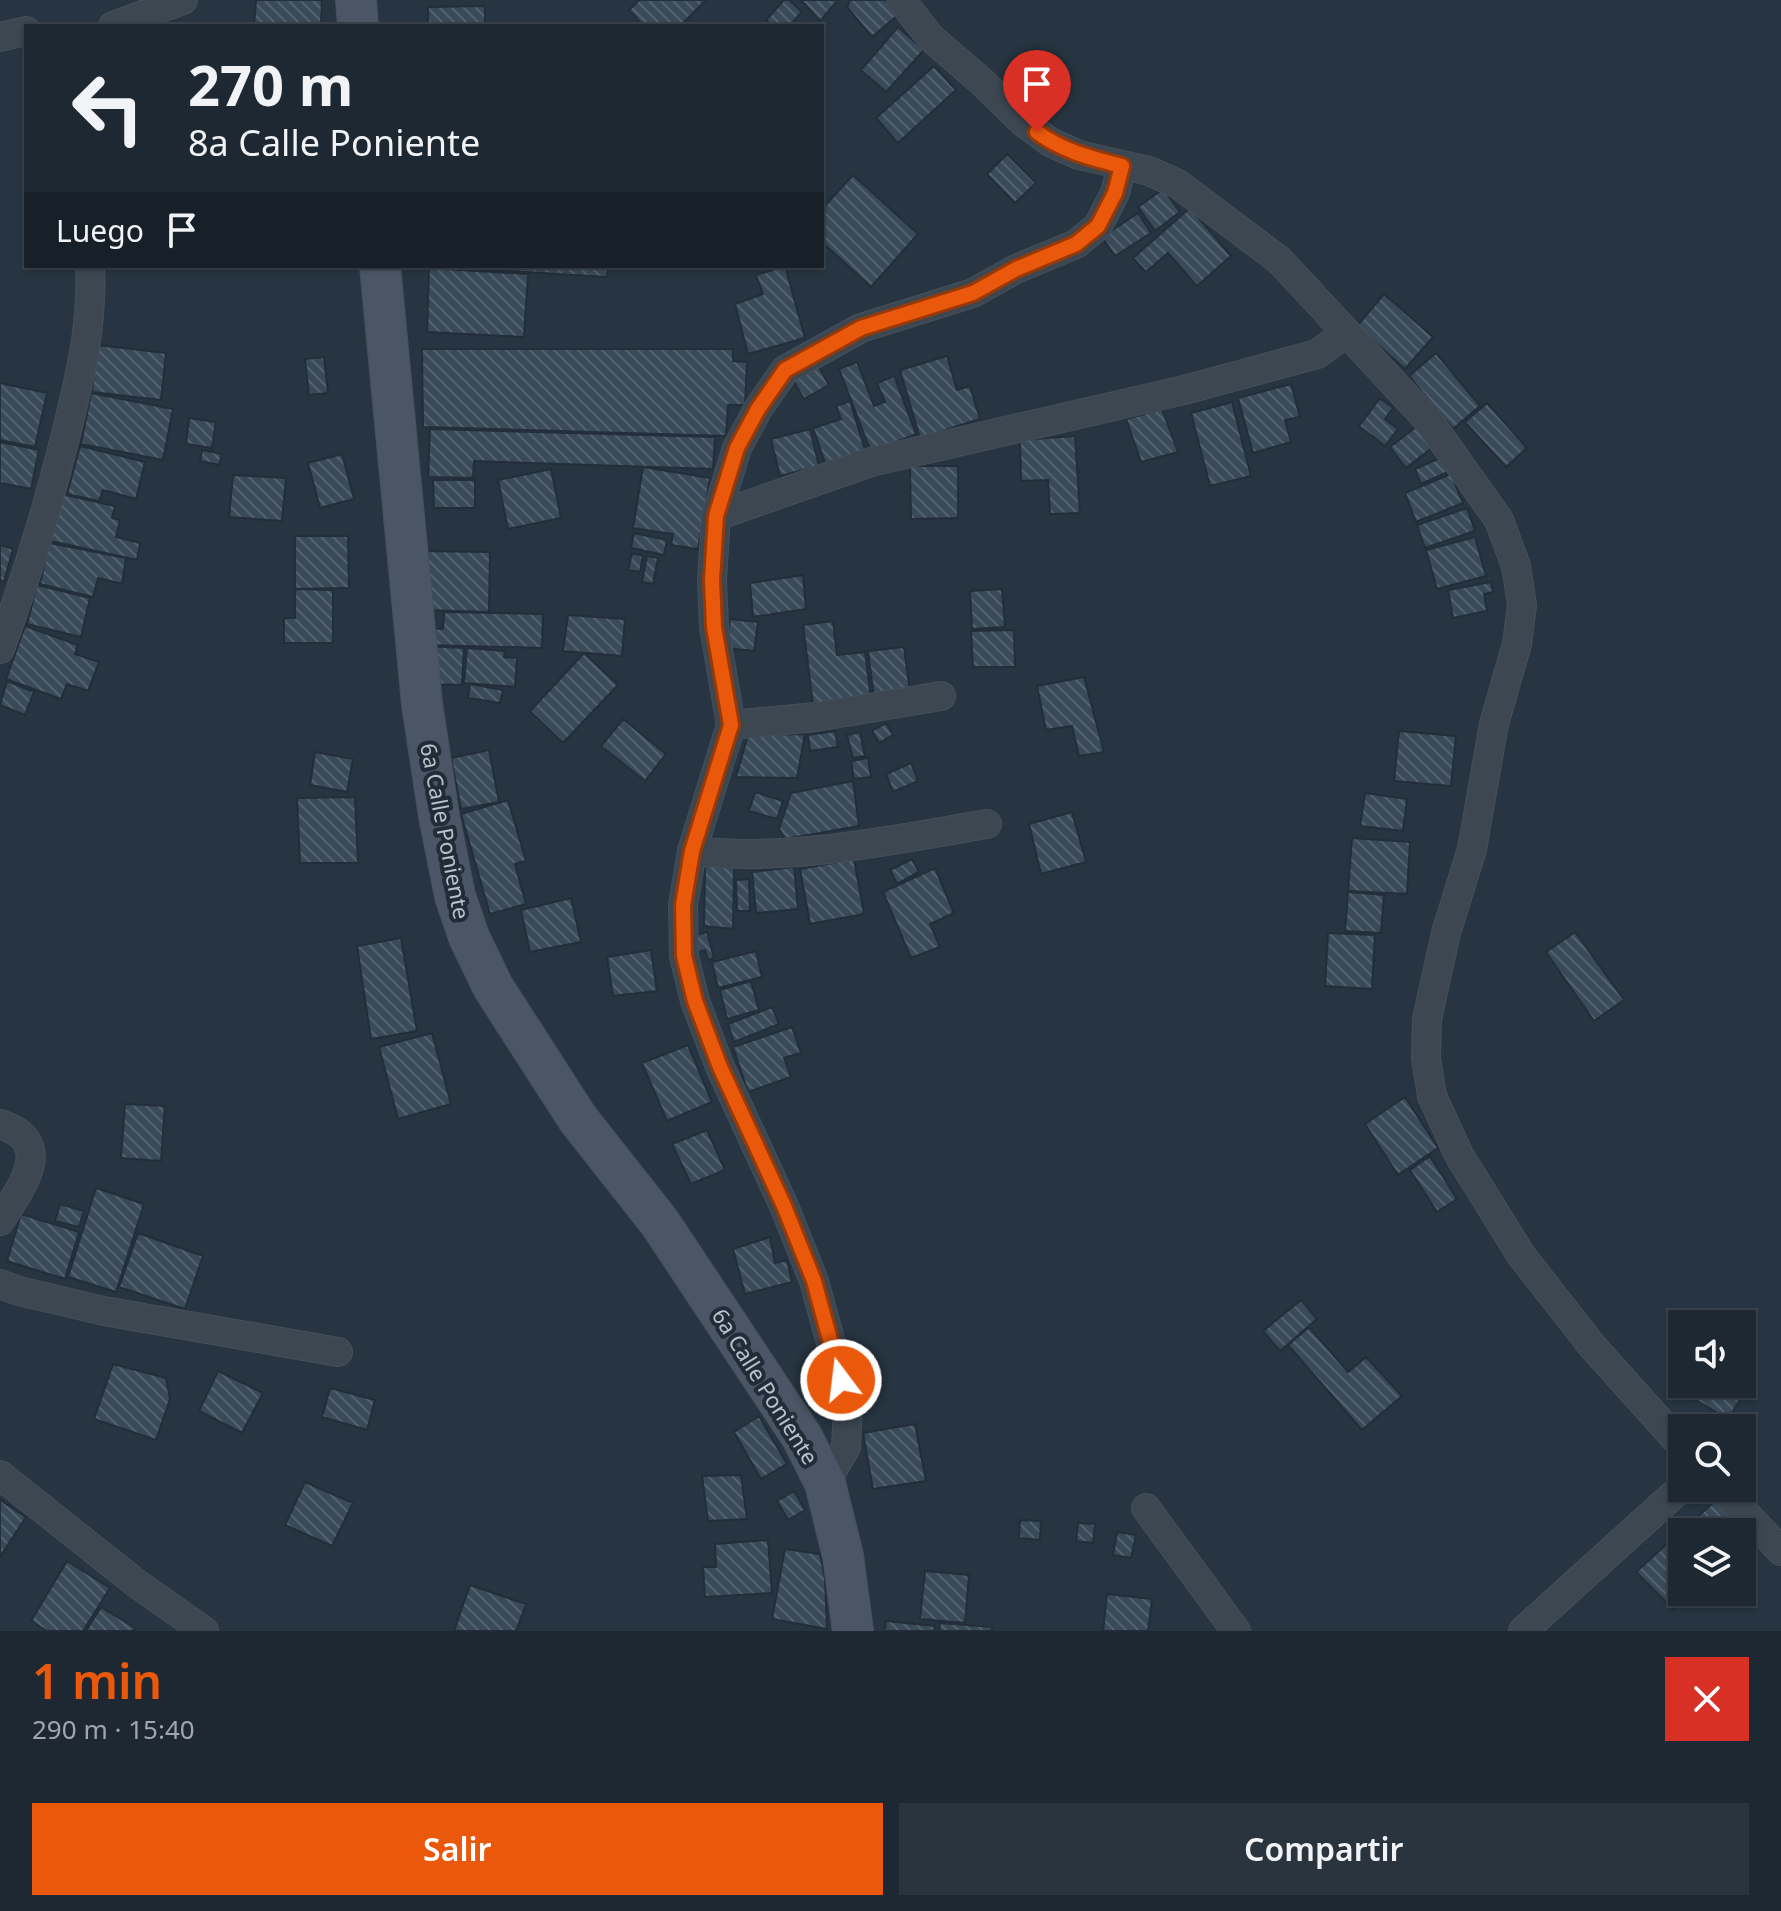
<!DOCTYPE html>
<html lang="es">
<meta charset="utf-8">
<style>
body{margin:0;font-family:"Noto Sans",sans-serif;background:#2a343e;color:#f1f3f6;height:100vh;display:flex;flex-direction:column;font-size:30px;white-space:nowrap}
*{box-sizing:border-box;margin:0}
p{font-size:26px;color:#a0a6ac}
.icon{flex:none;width:44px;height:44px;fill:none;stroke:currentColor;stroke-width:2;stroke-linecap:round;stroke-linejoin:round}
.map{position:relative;height:1631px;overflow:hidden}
.panel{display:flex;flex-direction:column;background:#1d2832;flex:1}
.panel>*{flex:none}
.guide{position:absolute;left:24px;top:24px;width:800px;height:244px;border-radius:0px;box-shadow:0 2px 6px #0004,0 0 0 2px #3b444d;background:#1d2832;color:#f1f3f6;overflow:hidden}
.tools{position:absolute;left:1668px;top:1310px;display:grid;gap:16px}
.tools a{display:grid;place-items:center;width:88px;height:88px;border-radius:0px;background:#1d2832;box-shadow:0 2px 6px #0004,0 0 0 2px #3b444d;font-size:40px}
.pin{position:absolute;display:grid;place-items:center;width:68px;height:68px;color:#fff;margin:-82px -34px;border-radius:50% 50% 50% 0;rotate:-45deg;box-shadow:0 0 8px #0007}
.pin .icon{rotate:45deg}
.me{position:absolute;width:88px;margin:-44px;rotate:345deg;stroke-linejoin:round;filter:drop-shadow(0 0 6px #0008)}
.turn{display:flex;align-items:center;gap:28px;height:168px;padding:0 32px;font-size:36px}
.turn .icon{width:104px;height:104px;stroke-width:2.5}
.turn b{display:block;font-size:56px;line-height:68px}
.then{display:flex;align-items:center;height:76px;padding:0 32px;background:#0003;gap:16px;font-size:30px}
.round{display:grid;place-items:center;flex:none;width:84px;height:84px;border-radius:0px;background:#2a343e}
.overview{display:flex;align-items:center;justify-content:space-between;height:136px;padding:0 32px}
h1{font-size:48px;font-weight:600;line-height:60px;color:#ea580c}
.button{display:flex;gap:16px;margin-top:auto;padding:16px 32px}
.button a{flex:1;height:92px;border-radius:0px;background:#ea580c;color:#fff;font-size:32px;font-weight:600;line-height:92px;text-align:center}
.button a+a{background:#2a343e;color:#f1f3f6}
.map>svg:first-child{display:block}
.building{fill:url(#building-back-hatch);stroke:#222e39;stroke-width:2}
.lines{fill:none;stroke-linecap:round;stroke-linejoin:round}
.street-casing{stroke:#45505b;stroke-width:30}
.secondary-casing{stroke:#45505b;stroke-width:42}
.street{stroke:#3c4752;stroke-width:28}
.secondary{stroke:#4a5665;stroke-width:40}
.route-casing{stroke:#983908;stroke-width:20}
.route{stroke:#ea580c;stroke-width:14}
.labels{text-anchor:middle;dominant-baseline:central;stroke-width:8;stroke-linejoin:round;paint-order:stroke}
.street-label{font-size:22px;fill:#b9c2cc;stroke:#202c37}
</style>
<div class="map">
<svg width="1781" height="1631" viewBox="0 0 1781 1631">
<defs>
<pattern id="building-back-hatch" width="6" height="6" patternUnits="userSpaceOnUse" patternTransform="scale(2)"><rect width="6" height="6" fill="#394a58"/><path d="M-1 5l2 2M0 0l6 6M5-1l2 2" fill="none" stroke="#54626f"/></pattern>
</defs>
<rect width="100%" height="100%" fill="#273542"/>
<path class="building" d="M 256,0 L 322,0 L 321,26 L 254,26 Z
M 639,0 L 706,0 L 680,26 L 644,26 L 629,10 Z
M 784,0 L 789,0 L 802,12 L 789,26 L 773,26 L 766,20 Z
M 801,0 L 838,0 L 820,21 Z
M 850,0 L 885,0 L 898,15 L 872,37 L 847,7 Z
M 485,6 L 485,26 L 428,26 L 428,7 Z
M 898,27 L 924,50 L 886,92 L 861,70 Z
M 934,66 L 956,90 L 898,143 L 876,118 Z
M 1007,154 L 1036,183 L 1015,203 L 987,174 Z
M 853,175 L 918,234 L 871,287 L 822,242 L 822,209 Z
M 1163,189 L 1180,212 L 1155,231 L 1138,207 Z
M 1190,208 L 1231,256 L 1197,286 L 1168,253 L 1146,272 L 1133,258 Z
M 1138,213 L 1151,233 L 1115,256 L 1102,237 Z
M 423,266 L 608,266 L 607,277 Z
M 785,266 L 805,338 L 748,354 L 735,304 L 763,294 L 756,275 Z
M 429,268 L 528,274 L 524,337 L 427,332 Z
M 1384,294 L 1433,337 L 1405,369 L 1357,326 Z
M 97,345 L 166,353 L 161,400 L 92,392 Z
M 422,349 L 733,349 L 733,361 L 747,362 L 745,405 L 728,405 L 726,436 L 423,427 Z
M 1436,353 L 1480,406 L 1453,429 L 1409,376 Z
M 947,356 L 957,390 L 970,386 L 980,419 L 920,438 L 900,370 Z
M 324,357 L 328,393 L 309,395 L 305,359 Z
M 816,362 L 829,385 L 804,399 L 791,377 Z
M 857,362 L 874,406 L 885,402 L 877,383 L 894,376 L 916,434 L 871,452 L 839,369 Z
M 0,383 L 47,393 L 35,447 L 0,440 Z
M 1291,384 L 1300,417 L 1285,420 L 1291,442 L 1253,453 L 1238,398 Z
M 91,393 L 173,409 L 163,460 L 81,444 Z
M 1380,398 L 1393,408 L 1385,419 L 1398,429 L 1385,446 L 1359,426 Z
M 850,401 L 865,450 L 825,463 L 813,428 L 841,419 L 836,406 Z
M 1232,402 L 1251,476 L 1210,486 L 1191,413 Z
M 1487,403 L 1527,448 L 1506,467 L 1465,422 Z
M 1162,409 L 1178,452 L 1141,462 L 1126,419 Z
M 189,418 L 216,422 L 212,448 L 186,444 Z
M 1416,427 L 1432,448 L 1406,468 L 1390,447 Z
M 430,429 L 715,437 L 713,469 L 474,461 L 473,478 L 428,477 Z
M 810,429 L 819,466 L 780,476 L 771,439 Z
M 1075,436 L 1080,513 L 1050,514 L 1048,480 L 1021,481 L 1020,440 Z
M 0,442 L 39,450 L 31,489 L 0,483 Z
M 80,446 L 145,462 L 136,499 L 103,490 L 99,501 L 67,494 Z
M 202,450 L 222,454 L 219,465 L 200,461 Z
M 342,454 L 354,499 L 320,508 L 308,463 Z
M 1442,457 L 1448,472 L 1421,484 L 1415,469 Z
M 910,466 L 958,466 L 958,518 L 911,519 Z
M 643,467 L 710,478 L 698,549 L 671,545 L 673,534 L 633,528 Z
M 551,469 L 561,518 L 508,529 L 498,480 Z
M 1451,474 L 1463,503 L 1416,522 L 1405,493 Z
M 233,475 L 286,478 L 282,521 L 229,517 Z
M 433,480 L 475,480 L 475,508 L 434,508 Z
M 61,494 L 115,506 L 112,518 L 120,520 L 116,537 L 140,543 L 137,560 L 51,541 Z
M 1467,508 L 1475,531 L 1425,548 L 1417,525 Z
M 634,533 L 667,540 L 664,555 L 631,548 Z
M 295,536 L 348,536 L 349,588 L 295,589 Z
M 1475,537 L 1486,576 L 1437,589 L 1426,550 Z
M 49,543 L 126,558 L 122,584 L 98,578 L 93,597 L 40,584 Z
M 0,545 L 13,549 L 4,582 L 0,580 Z
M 425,551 L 490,552 L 489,612 L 423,610 Z
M 632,553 L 643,556 L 640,572 L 628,570 Z
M 647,556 L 658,558 L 653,584 L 642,582 Z
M 803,575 L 806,609 L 753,617 L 750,583 Z
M 1491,582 L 1493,592 L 1484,594 L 1487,611 L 1453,618 L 1448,590 Z
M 37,585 L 90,598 L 81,637 L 27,624 Z
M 295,589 L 333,590 L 333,643 L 284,643 L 284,618 L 295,618 Z
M 1002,589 L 1005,627 L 972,629 L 970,591 Z
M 444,612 L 543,614 L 542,648 L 426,645 L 426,628 L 443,629 Z
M 568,615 L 625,619 L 622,656 L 563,651 Z
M 730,619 L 758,622 L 754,651 L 726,648 Z
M 833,621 L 837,655 L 865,652 L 871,698 L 813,705 L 803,625 Z
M 25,626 L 78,645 L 75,654 L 99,662 L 88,691 L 67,684 L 61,699 L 6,679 Z
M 1014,630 L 1015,667 L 973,667 L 971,631 Z
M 426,646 L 464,648 L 462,685 L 425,684 Z
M 904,647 L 910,692 L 874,697 L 868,651 Z
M 467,648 L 505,651 L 504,657 L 517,658 L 515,687 L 464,683 Z
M 584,653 L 618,685 L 563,743 L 530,711 Z
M 1084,677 L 1104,752 L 1079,756 L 1072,726 L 1046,730 L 1037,686 Z
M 7,681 L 34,692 L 25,715 L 0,705 Z
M 470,684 L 503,690 L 500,703 L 468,698 Z
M 623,719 L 666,754 L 645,781 L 601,746 Z
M 886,723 L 893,735 L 879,743 L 872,731 Z
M 835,731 L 838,747 L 810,751 L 808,735 Z
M 1399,731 L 1456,736 L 1451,786 L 1394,781 Z
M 860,732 L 865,756 L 853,758 L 847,735 Z
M 805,734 L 797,778 L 736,777 L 748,735 Z
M 489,750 L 499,802 L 461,809 L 451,758 Z
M 315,752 L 353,759 L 347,792 L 310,785 Z
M 868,758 L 871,777 L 854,779 L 851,761 Z
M 911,763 L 918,781 L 893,792 L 886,774 Z
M 853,781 L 859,826 L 785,839 L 779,829 L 791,793 Z
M 755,792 L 783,801 L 777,819 L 749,811 Z
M 1365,793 L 1407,799 L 1403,831 L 1360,826 Z
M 355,797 L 358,863 L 300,863 L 297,798 Z
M 508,800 L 526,861 L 515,864 L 526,904 L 490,914 L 461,814 Z
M 1072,812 L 1086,862 L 1041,874 L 1029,824 Z
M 1352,838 L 1410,842 L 1407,894 L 1348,891 Z
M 854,859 L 864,914 L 810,924 L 800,869 Z
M 912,859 L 919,872 L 897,884 L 890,870 Z
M 705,865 L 734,868 L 733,929 L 704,926 Z
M 794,867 L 798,909 L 756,913 L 752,872 Z
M 935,868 L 954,913 L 930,924 L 940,947 L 911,958 L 883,892 Z
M 749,879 L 750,911 L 737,911 L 736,880 Z
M 1348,892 L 1384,895 L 1381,933 L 1345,931 Z
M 571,898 L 581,942 L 530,952 L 521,910 Z
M 707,932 L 714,958 L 708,960 L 705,950 L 695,953 L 690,937 Z
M 1575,932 L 1624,1000 L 1594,1021 L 1546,952 Z
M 1328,933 L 1375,935 L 1372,989 L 1325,986 Z
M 401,938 L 417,1031 L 371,1039 L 357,946 Z
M 651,950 L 657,991 L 613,996 L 607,957 Z
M 756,951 L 762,977 L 718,988 L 712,962 Z
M 751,981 L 759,1010 L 727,1019 L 720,990 Z
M 772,1007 L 779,1024 L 734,1042 L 728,1024 Z
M 792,1027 L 801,1053 L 784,1058 L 791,1077 L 748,1092 L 733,1047 Z
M 432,1033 L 451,1104 L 398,1119 L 379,1047 Z
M 688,1045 L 712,1102 L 667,1121 L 642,1063 Z
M 1405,1097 L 1438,1148 L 1398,1175 L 1365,1124 Z
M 125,1104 L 165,1106 L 161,1161 L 121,1158 Z
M 707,1130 L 725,1170 L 691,1184 L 672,1144 Z
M 1430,1156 L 1457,1199 L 1437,1212 L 1410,1170 Z
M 96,1188 L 144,1204 L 116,1292 L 68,1277 Z
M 60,1204 L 84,1211 L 79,1227 L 55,1221 Z
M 21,1214 L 79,1232 L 65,1279 L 7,1261 Z
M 138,1233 L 203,1256 L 185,1309 L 119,1287 Z
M 770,1237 L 775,1263 L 787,1260 L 792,1282 L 745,1294 L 733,1249 Z
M 1301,1300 L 1317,1319 L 1280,1351 L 1263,1331 Z
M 1309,1327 L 1348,1372 L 1366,1357 L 1402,1396 L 1362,1430 L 1288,1345 Z
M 1742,1363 L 1757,1372 L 1728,1419 L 1677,1389 L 1682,1380 L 1682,1384 L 1742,1384 Z
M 113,1364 L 166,1378 L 170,1399 L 156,1440 L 94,1419 Z
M 218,1371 L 263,1393 L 242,1433 L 199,1411 Z
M 330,1388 L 375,1400 L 367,1430 L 322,1417 Z
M 759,1416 L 787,1464 L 761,1479 L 734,1432 Z
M 915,1424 L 926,1481 L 873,1489 L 863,1433 Z
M 741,1475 L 747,1519 L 708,1521 L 702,1476 Z
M 305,1482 L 353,1503 L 332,1546 L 285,1525 Z
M 794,1491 L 805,1510 L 788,1520 L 777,1501 Z
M 0,1500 L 26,1517 L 0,1557 Z
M 1715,1501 L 1754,1538 L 1742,1549 L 1742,1532 L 1705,1532 L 1694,1520 Z
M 1020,1520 L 1041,1521 L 1040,1540 L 1019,1538 Z
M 1078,1523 L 1095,1524 L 1093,1543 L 1076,1541 Z
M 1681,1531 L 1682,1592 L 1692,1592 L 1673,1609 L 1636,1572 Z
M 1117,1532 L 1136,1535 L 1131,1558 L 1113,1555 Z
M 768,1540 L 772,1593 L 705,1597 L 703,1567 L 716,1567 L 715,1544 Z
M 785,1549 L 820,1554 L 825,1578 L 827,1629 L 772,1619 Z
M 67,1561 L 110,1588 L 83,1631 L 47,1631 L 31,1621 Z
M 925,1571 L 969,1575 L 965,1623 L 920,1619 Z
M 470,1585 L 526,1604 L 516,1631 L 454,1631 Z
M 1107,1594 L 1152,1599 L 1148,1631 L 1103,1631 Z
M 101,1607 L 135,1628 L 133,1631 L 86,1631 Z
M 886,1621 L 935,1626 L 934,1631 L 885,1631 Z
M 940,1623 L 992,1627 L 992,1631 L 939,1631 Z"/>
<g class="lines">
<g class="street-casing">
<path id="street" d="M 901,0 L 930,37 L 982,82 L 1023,122 L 1050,142 L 1079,155 L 1149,171 L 1178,184 L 1279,260 L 1428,420 L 1499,520 L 1516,566 L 1522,605 L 1517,644 L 1494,724 L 1472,849 L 1446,933 L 1427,1019 L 1426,1058 L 1432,1096 L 1459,1155 L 1521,1255 L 1593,1347 L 1682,1446
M 113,26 L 183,0
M 0,37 L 26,31
M 716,516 L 871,462 L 1184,390 L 1317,354 L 1346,333
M 0,649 C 26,579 48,507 66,434 C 80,377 93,325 90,266
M 731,725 L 816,717 L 941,696
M 692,851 C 791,862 891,840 987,824
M 0,1124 C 57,1142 21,1188 0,1221
M 0,1284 L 19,1291 L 104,1311 L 338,1352
M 0,1475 L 136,1583 L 204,1631
M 825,1483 L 846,1447 L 848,1405 L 814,1281 L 784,1206 L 720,1067 L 695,1001 L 684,956 L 683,905 L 692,851 L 731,725 L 714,627 L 712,580 L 716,516 L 737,448 L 758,409 L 785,370 L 861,328 L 973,293 L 1016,269 L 1076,244 L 1098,226 L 1115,193 L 1122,166
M 1721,1488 L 1781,1551
M 1146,1508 L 1236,1631
M 1523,1631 L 1682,1487"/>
</g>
<g class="secondary-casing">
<path id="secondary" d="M 356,0 L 358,26
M 380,266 L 422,704 L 439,816 L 455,896 L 469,937 L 493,987 L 578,1119 L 660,1223 L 802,1437 L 825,1483 L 843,1556 L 853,1631"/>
</g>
<use href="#street" class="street"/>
<use href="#secondary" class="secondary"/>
</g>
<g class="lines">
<g class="route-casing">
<path id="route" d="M 841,1380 L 814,1281 L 784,1206 L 720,1067 L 695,1001 L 684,956 L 683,905 L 692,851 L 731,725 L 714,627 L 712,580 L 716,516 L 737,448 L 758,409 L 785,370 L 861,328 L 973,293 L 1016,269 L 1076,244 L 1098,226 L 1115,193 L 1122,166 C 1091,158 1062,151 1037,132"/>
</g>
<use href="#route" class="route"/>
</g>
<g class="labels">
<g class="street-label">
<text transform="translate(446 831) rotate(79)">6a Calle Poniente</text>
<text transform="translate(766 1386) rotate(58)">6a Calle Poniente</text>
</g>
</g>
</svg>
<div class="tools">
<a><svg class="icon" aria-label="sound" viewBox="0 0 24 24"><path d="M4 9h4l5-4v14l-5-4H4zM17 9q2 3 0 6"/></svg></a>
<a><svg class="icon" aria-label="search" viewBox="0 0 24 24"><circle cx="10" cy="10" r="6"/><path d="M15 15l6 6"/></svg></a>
<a><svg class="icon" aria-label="layers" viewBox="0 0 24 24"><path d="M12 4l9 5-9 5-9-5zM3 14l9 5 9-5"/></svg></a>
</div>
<div class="pin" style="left:1037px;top:132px;background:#d93025"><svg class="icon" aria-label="arrive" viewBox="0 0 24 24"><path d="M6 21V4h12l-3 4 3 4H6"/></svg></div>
<svg class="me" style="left:841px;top:1380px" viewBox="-20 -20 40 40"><circle r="17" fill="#ea580c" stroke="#fff" stroke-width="3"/><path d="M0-11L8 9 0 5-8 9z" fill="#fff"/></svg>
<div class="guide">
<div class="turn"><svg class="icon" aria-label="left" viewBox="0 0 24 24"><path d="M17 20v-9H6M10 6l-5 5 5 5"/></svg><div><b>270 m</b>8a Calle Poniente</div></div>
<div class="then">Luego<svg class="icon" aria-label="arrive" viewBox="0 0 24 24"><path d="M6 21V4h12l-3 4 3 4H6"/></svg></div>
</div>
</div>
<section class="panel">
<div class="overview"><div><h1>1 min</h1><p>290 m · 15:40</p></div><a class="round" style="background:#d93025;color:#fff"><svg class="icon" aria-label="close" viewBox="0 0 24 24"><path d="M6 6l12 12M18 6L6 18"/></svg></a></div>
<div class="button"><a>Salir</a><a>Compartir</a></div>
</section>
